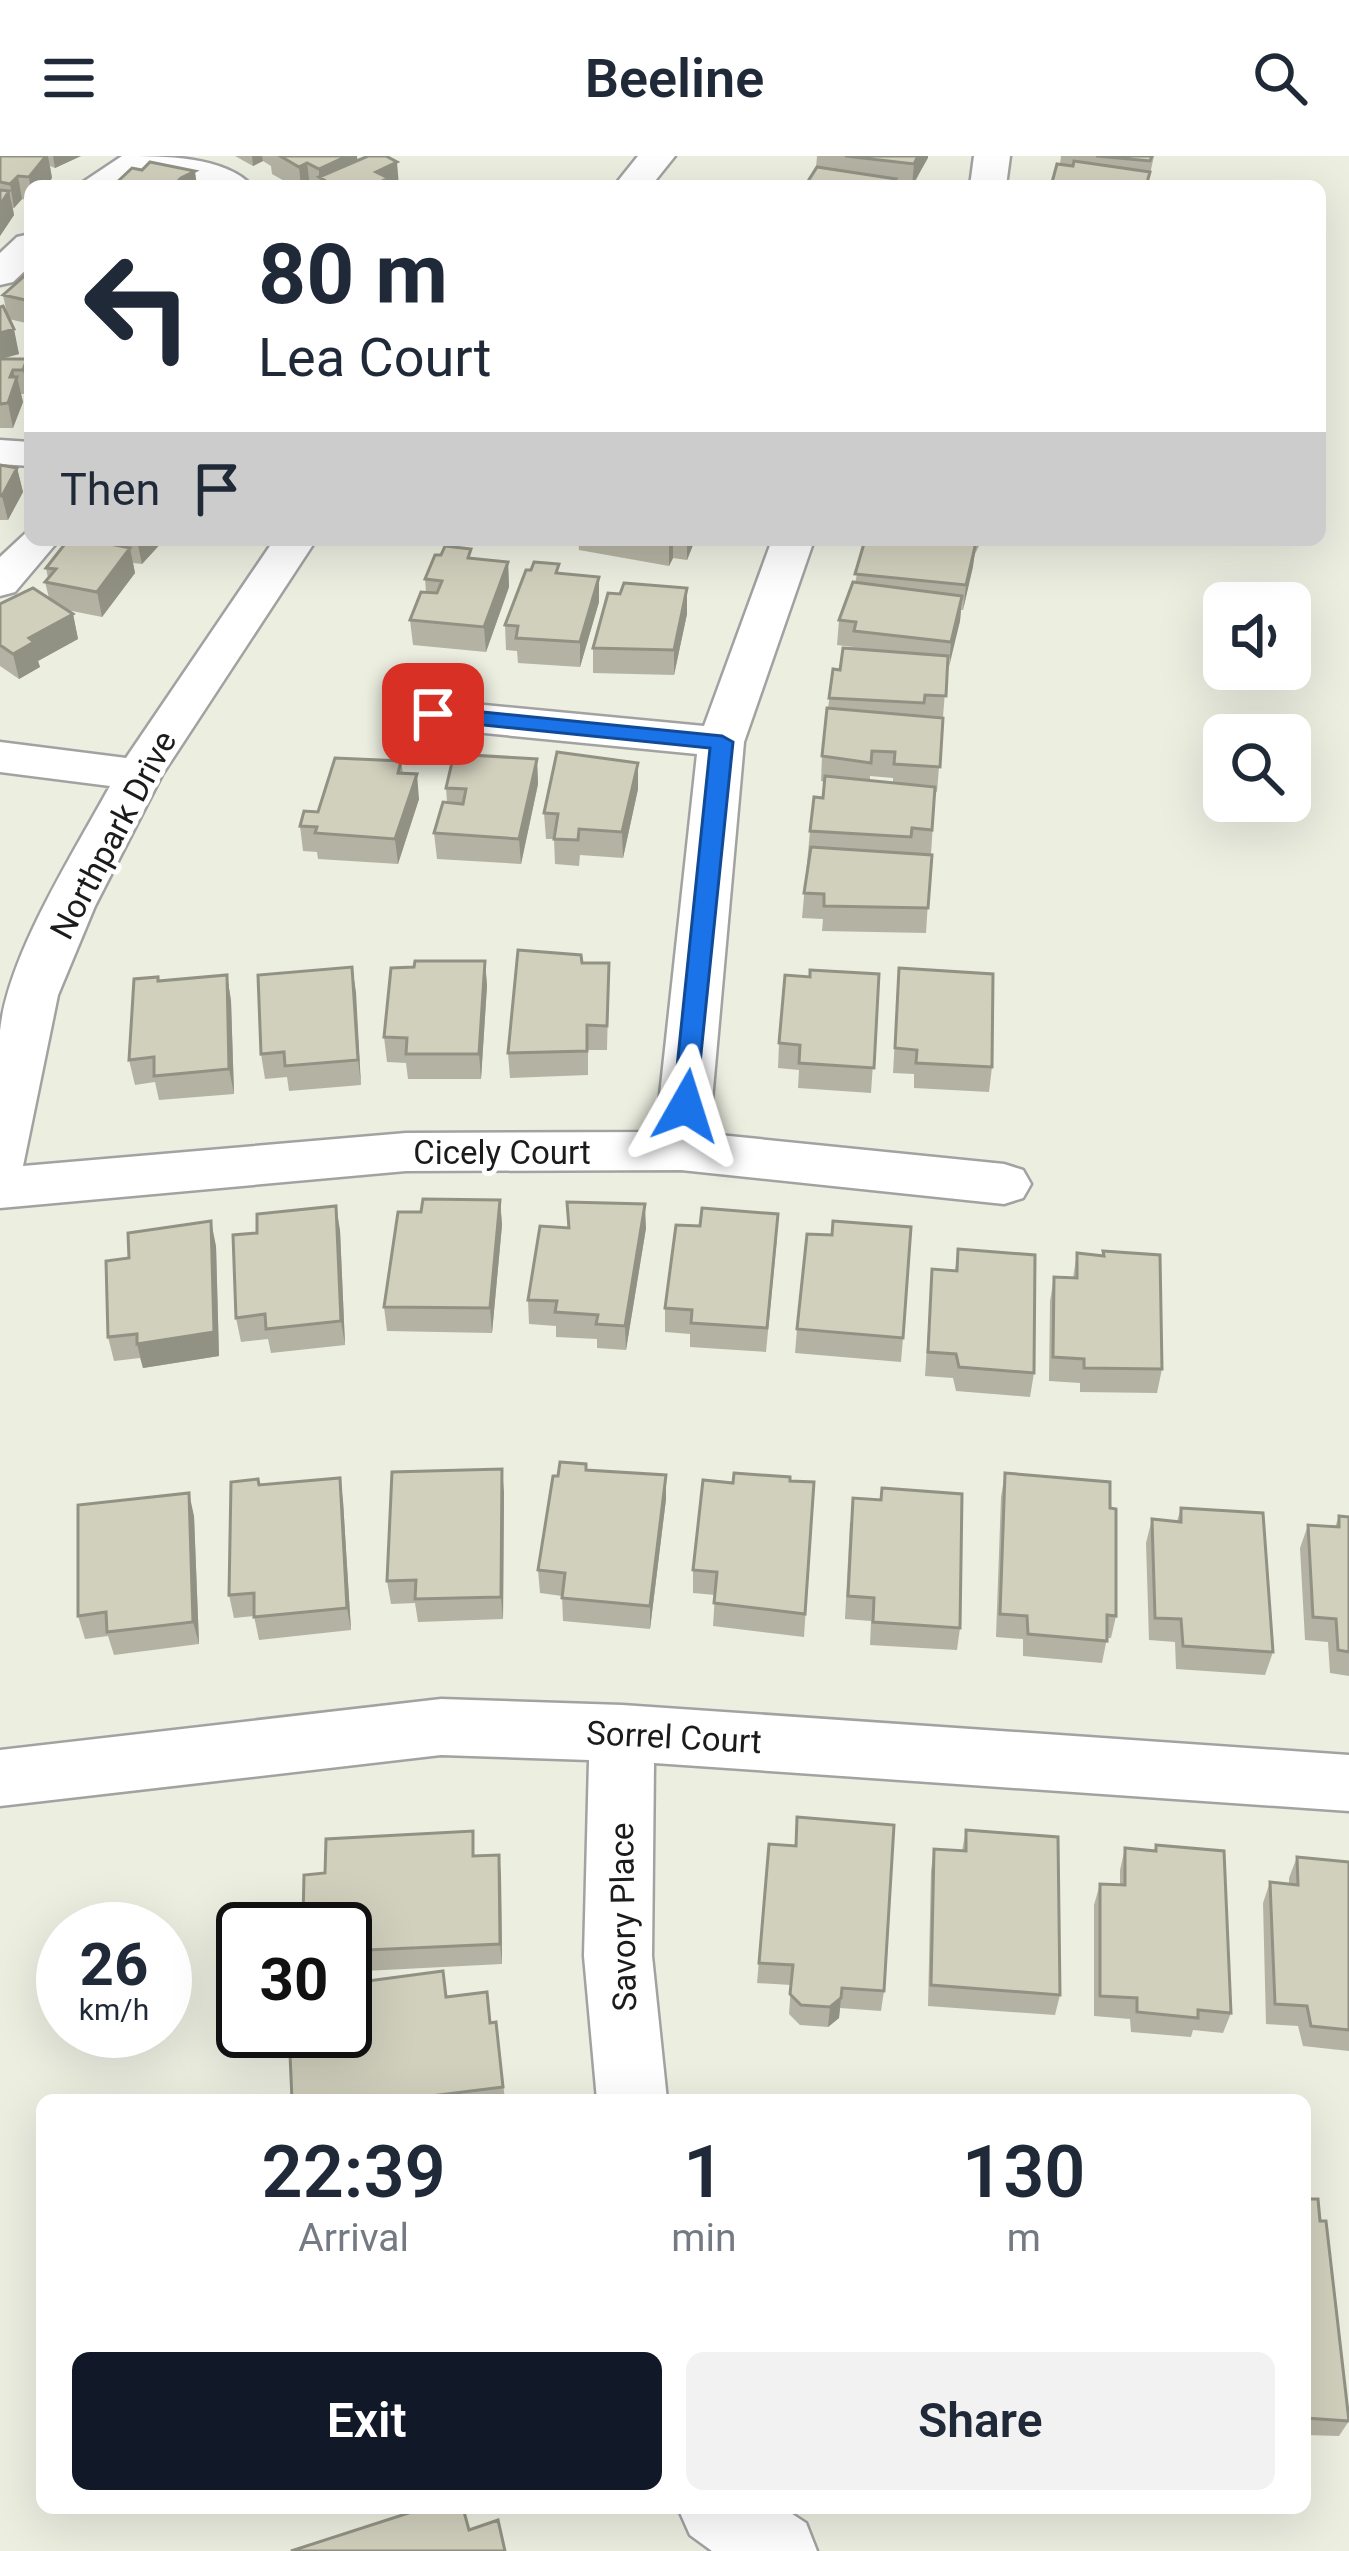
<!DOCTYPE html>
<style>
body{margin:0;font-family:Roboto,sans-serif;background:#f2f2f3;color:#1f2937;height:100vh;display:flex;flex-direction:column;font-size:45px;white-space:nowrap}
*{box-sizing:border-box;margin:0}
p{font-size:39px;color:#747a83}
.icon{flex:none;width:66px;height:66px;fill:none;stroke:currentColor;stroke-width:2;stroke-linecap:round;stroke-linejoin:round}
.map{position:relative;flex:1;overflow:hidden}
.drawer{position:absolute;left:36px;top:1938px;width:1275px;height:420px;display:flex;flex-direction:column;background:#fff;border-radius:18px;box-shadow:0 12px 48px #0002}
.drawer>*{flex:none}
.top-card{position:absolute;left:24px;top:24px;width:1302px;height:366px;border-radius:18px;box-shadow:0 12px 48px #0002;background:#fff;color:#1f2937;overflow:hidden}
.buttons{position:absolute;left:1203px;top:426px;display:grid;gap:24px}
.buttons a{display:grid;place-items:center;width:108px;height:108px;border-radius:18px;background:#fff;box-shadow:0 12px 48px #0002;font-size:60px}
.speed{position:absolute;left:36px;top:1746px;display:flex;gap:24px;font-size:60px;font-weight:700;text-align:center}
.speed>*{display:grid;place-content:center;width:156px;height:156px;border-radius:50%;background:#fff;box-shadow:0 12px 48px #0002;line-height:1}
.speed small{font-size:30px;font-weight:400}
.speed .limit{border:6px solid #111;border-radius:18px;background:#fff;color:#111}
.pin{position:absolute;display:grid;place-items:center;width:102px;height:102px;color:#fff;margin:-51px;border-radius:24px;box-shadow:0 6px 18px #0006}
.me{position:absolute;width:132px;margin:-66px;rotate:6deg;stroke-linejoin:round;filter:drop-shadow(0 0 9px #0008)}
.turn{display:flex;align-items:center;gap:42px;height:252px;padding:0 36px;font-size:54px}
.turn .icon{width:156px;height:156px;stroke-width:2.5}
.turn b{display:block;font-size:84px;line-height:102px}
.then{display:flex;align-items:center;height:114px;padding:0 36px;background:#0003;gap:24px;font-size:45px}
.eta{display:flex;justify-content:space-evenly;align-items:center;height:204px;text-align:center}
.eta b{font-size:72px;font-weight:600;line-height:84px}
.cta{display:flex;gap:24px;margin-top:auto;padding:24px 36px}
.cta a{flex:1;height:138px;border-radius:18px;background:#111827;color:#fff;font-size:48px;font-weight:600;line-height:138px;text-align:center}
.cta a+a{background:#f2f2f3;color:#1f2937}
header{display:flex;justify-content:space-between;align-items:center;height:156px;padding:0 36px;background:#fff;font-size:54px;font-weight:600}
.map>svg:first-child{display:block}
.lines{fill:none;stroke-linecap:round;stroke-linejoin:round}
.minor-casing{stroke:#a2a2a2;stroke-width:5}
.minor{fill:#fff;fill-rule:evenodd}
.wall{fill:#b4b3a3;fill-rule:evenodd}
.shaded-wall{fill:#929284}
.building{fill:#d1d0bd;stroke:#929284;stroke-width:3}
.route{fill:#1a73e8;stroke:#114b97;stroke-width:3}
.labels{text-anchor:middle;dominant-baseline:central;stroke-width:10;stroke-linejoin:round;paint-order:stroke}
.street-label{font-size:33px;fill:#1b1b1b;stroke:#fff}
</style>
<header><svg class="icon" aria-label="menu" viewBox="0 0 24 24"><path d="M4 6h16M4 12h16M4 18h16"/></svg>Beeline<svg class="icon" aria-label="search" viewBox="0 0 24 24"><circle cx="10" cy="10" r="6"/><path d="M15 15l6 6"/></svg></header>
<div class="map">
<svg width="1349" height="2395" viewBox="0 0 1349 2395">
<rect width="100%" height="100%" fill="#eceee0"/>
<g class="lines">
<g class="minor-casing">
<path id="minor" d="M 122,0 C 163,0 225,0 252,30 L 204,30 L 159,9 L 121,30 L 77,30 Z
M 638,0 L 675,0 L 651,30 L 614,30 Z
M 974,0 L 1010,0 L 1006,30 L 970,30 Z
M 30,78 L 30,110 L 13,126 L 0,129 L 0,97 L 17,81 Z
M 0,284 L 30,286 L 30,310 L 0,308 Z
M 30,373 L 30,384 L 59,384 L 15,436 L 0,440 L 0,401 Z
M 274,384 L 316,384 L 162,619 L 95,750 L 58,839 L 23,1010 L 406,977 L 656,976 L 697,598 L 433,572 L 417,568 L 410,558 L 417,548 L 433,544 L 704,570 L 772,384 L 814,384 L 744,586 L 709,978 L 1004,1008 L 1023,1014 L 1031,1028 L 1023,1042 L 1004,1048 L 681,1014 L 406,1015 L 0,1052 C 0,994 0,933 0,875 C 8,799 73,698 110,630 L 0,616 L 0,586 L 126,602 Z
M 441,1543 L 622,1549 L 1349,1599 L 1349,1655 L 654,1607 L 652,1800 L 667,1944 L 597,1944 L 584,1800 L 589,1604 L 441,1599 L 0,1650 L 0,1594 Z
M 678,2352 L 783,2352 L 806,2367 L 817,2395 L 712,2395 L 690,2379 Z"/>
</g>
<use href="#minor" class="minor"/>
</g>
<path class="wall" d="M 0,0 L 81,0 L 55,12 L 50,10 L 52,22 L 46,30 L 30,30 L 30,45 L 22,43 L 14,52 L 13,52 L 14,59 L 0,80 Z
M 235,0 L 357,0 L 357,5 L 399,30 L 293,30 L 272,18 L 271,10 L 263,5 L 253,10 Z
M 817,0 L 928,0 L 913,30 L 805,30 L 816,12 Z
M 1061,0 L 1154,0 L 1150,18 L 1060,8 Z
M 30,116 L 30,168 L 9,163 L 19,198 L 2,203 L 27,203 L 30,234 L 30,269 L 24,244 L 28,238 L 21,238 L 23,246 L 13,272 L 0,272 L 0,151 L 7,158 L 3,139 Z
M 0,309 L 17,312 L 23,336 L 8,364 L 0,364 Z
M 68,384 L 164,384 L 142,408 L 133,407 L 135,417 L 102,461 L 67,454 L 73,458 L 78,483 L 38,505 L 40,511 L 19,523 L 0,510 L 0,448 L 49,442 L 45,426 L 48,422 L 46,412 Z
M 578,384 L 695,384 L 687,404 L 673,402 L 669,410 L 579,394 Z
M 865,384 L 982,384 L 975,398 L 963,454 L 961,454 L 960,465 L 947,511 L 937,636 L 935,636 L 926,777 L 822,775 L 823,763 L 802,762 L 810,675 L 823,642 L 825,626 L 821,625 L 822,600 L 833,513 L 840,514 L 852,493 L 853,491 L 837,489 L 839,464 L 855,427 ZM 870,620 L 893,622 L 893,627 L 870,624 Z
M 472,402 L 508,406 L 509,431 L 486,496 L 413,489 L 410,464 L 426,436 L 425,423 Z
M 559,417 L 599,446 L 580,511 L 518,507 L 517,495 L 506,494 L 505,469 Z
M 687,458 L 674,519 L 593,517 L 593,492 Z
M 537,603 L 538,628 L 521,708 L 437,703 L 434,677 L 447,646 L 446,632 Z
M 401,605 L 403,617 L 419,643 L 398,708 L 318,703 L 317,696 L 303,695 L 300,670 L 318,656 Z
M 638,633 L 623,702 L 580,699 L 579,710 L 555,708 L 554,683 L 546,683 L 544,657 Z
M 485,805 L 487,830 L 481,923 L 408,923 L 406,907 L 387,906 L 384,881 L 414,811 Z
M 582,807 L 609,807 L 607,894 L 588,894 L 588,919 L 510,922 L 508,897 Z
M 352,811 L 361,929 L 289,935 L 287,921 L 265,923 L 261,898 Z
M 899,812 L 992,911 L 989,936 L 914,932 L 914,918 L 893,917 Z
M 879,818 L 871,937 L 798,932 L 799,914 L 778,912 L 779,887 L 810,821 Z
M 227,819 L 231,845 L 234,938 L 159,944 L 155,926 L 135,929 L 129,904 L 158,825 Z
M 500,1044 L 502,1069 L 492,1177 L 387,1175 L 384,1151 L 421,1056 Z
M 567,1046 L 646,1072 L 626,1194 L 597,1192 L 597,1183 L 556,1181 L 556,1170 L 529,1168 L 528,1144 L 568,1072 Z
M 700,1070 L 777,1082 L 766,1196 L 690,1191 L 690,1178 L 665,1176 L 665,1152 Z
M 340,1074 L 345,1189 L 271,1197 L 268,1183 L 241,1186 L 236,1162 L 257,1077 Z
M 216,1090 L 219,1200 L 143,1212 L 140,1202 L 114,1205 L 108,1181 Z
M 958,1093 L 1034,1217 L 1030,1241 L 956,1235 L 953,1222 L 925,1220 L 932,1113 L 955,1115 Z
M 1077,1097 L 1162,1213 L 1157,1237 L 1080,1236 L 1080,1227 L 1049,1225 L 1050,1145 L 1054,1121 L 1073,1122 Z
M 797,1173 L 903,1182 L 901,1206 L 795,1197 Z
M 587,1314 L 666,1343 L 650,1473 L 563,1465 L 562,1440 L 540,1437 L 538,1414 L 558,1320 Z
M 1005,1317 L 1110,1352 L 1116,1460 L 1111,1482 L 1107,1482 L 1102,1507 L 1023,1500 L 1023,1483 L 996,1481 L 1001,1341 Z
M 790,1325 L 814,1326 L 804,1481 L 713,1470 L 715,1439 L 693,1437 L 693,1414 L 733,1327 Z
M 260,1329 L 343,1345 L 351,1474 L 259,1484 L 254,1460 L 234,1462 L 229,1439 Z
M 504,1336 L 503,1463 L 418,1466 L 415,1447 L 391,1448 L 387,1425 Z
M 1181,1352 L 1273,1496 L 1265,1519 L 1176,1513 L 1175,1486 L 1149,1484 L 1146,1387 L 1152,1363 L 1177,1365 Z
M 194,1360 L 199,1488 L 114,1499 L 108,1480 L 85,1483 L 78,1460 Z
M 1339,1360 L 1349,1361 L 1349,1520 L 1330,1517 L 1328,1486 L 1305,1484 L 1300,1392 L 1308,1369 L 1335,1371 Z
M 850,1366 L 960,1472 L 957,1494 L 870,1489 L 871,1465 L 845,1463 Z
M 966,1674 L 1060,1839 L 1055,1859 L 928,1850 L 931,1715 L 934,1693 L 962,1695 Z
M 769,1688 L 884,1835 L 881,1855 L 840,1852 L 839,1862 L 828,1871 L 800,1869 L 789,1858 L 791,1829 L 757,1827 Z
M 1156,1689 L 1231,1857 L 1223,1877 L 1193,1874 L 1191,1881 L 1131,1876 L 1130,1863 L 1094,1860 L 1094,1749 L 1100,1728 L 1120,1729 L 1120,1714 L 1125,1692 L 1154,1695 Z
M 476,1700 L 501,1720 L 502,1808 L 345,1816 L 345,1773 L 305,1773 L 303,1763 L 325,1717 Z
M 1297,1701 L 1349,1706 L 1349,1895 L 1303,1890 L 1298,1870 L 1266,1868 L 1263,1747 L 1270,1726 L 1289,1728 L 1289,1722 Z
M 447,1840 L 491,1866 L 496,1866 L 505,1944 L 292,1944 Z
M 1305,2043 L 1349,2265 L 1339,2280 L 1305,2279 Z"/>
<path class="shaded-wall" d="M 46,0 L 48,0 L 52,22 L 46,30 L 30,30 L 29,21 Z
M 53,0 L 81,0 L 55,12 Z
M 252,0 L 262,0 L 263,5 L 253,10 Z
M 347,0 L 357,0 L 359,20 L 329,27 L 319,21 L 319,13 Z
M 918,0 L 928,0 L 928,2 L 912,30 L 914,8 Z
M 397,6 L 399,30 L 373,30 L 376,16 Z
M 307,7 L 310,30 L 301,30 L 299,11 Z
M 195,15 L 197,30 L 173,30 L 181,22 Z
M 18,20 L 22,43 L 14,52 L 10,28 Z
M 9,35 L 14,59 L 0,80 L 0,49 Z
M 14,173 L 19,198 L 0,203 L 0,177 Z
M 27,203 L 30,218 L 30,233 L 28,238 L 23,214 Z
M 13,214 L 16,226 L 17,221 L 23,246 L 13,272 L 8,247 L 10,221 Z
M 17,312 L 23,336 L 8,364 L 2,340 Z
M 137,384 L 164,384 L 142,408 Z
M 669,384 L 673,384 L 673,402 L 669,410 Z
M 687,384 L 695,384 L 687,404 Z
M 976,386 L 973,411 L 963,454 L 966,429 Z
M 130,392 L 135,417 L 102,461 L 97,436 Z
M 508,406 L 509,431 L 486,496 L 484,471 Z
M 599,421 L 599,446 L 580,511 L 580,486 Z
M 687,432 L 687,458 L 674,519 L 674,494 Z
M 962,440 L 960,465 L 949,511 L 951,486 Z
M 73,458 L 78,483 L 38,505 L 40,511 L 19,523 L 13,498 L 29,482 Z
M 537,603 L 538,628 L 521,708 L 519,683 Z
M 638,607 L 638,633 L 623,702 L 622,676 Z
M 417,618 L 419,643 L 398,708 L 395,683 Z
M 485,805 L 487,830 L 481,923 L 479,898 Z
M 352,811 L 356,836 L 361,929 L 358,904 Z
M 227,819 L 231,845 L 234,938 L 229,913 Z
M 500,1044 L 502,1069 L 492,1177 L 490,1152 Z
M 645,1048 L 646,1072 L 626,1194 L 625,1170 Z
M 336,1050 L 340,1074 L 345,1189 L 341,1165 Z
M 211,1065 L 216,1090 L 219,1200 L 143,1212 L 137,1188 Z
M 502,1313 L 504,1336 L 503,1463 L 501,1441 Z
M 666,1319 L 666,1343 L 650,1473 L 650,1450 Z
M 340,1322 L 343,1345 L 351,1474 L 347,1452 Z
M 189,1337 L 194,1360 L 199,1488 L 193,1466 Z
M 499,1699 L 501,1720 L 502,1808 L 500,1788 Z
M 841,1842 L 839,1862 L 828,1871 L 830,1851 Z"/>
<path class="building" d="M 0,0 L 46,0 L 29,21 L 18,20 L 10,28 L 0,26 Z
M 280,0 L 347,0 L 319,13 L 307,7 L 299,11 Z
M 368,0 L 386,0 L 397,6 L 376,16 L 388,22 L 373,30 L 321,30 L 329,27 L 319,21 Z
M 845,0 L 918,0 L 914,8 Z
M 1096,0 L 1152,0 L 1150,5 Z
M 1074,5 L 1150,16 L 1146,30 L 1051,30 L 1057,8 L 1073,10 Z
M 150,6 L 195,15 L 181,22 L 173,30 L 113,30 L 132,12 L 142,14 Z
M 817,11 L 896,23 L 893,28 L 904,30 L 805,30 Z
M 0,34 L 9,35 L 0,49 Z
M 29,116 L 30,145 L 3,139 Z
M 3,150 L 14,173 L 0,177 L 0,151 Z
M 0,203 L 27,203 L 23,214 L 13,214 L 10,221 L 17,221 L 8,247 L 0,248 Z
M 0,309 L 17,312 L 2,340 L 0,339 Z
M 68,384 L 90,384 L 130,392 L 97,436 L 45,426 L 56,413 L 46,412 Z
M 865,384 L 955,384 L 976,386 L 966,429 L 855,418 Z
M 445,390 L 471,393 L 468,402 L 508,406 L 484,471 L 410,464 L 421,436 L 437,437 L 442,425 L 425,423 L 435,399 L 441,399 Z
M 534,406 L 559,408 L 556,417 L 599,421 L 580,486 L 516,482 L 518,470 L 505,469 L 526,414 L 531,414 Z
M 853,426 L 962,440 L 951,486 L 854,475 L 856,466 L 839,464 Z
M 624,427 L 687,432 L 674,494 L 593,492 L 608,437 L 620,438 Z
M 33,432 L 73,458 L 29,482 L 34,486 L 13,498 L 0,489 L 0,448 Z
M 843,492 L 948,500 L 946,540 L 925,539 L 924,547 L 829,542 L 833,513 L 840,514 Z
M 827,552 L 943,562 L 940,611 L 894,608 L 895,596 L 872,595 L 871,607 L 822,600 Z
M 557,596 L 638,607 L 622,676 L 579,673 L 578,684 L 554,683 L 558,658 L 544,657 Z
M 454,598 L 537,603 L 519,683 L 434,677 L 443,646 L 463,648 L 466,633 L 446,632 Z
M 335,602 L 401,605 L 398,617 L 417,618 L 395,683 L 315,677 L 317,671 L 300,670 L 304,655 L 318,656 Z
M 825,620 L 935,631 L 932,674 L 912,672 L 911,681 L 810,675 L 814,641 L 823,642 Z
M 811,691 L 932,699 L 928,752 L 824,750 L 824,738 L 804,737 Z
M 518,794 L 581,799 L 582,807 L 609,807 L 607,870 L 587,869 L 587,895 L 508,897 Z
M 415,805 L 485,805 L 479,898 L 406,898 L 407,882 L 384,881 L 391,812 L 414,811 Z
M 352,811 L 358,904 L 285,910 L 284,896 L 261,898 L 258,819 Z
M 899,812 L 993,818 L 992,911 L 916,907 L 917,894 L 895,892 Z
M 810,814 L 879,818 L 874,912 L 799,907 L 800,889 L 779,887 L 785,819 L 810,821 Z
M 227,819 L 229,913 L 154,920 L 154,901 L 129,904 L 134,823 L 158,821 L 158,825 Z
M 423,1043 L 500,1044 L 490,1152 L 384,1151 L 398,1056 L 421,1056 Z
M 567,1046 L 645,1048 L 625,1170 L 596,1168 L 598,1159 L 555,1156 L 557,1145 L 528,1144 L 540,1070 L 569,1072 Z
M 336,1050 L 341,1165 L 266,1173 L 265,1158 L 236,1162 L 233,1079 L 257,1077 L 257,1058 Z
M 702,1052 L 778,1058 L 767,1172 L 691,1167 L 692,1154 L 665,1152 L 676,1069 L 700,1070 Z
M 211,1065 L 214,1176 L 137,1188 L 137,1178 L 108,1181 L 106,1105 L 129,1102 L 128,1077 Z
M 833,1065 L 911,1071 L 903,1182 L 797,1173 L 807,1078 L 832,1079 Z
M 958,1093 L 1035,1099 L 1034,1217 L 959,1211 L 956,1198 L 928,1196 L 932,1113 L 957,1115 Z
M 1103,1095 L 1160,1099 L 1162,1213 L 1084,1212 L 1084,1203 L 1053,1201 L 1054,1121 L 1077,1122 L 1077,1097 L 1104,1100 Z
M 560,1306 L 586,1308 L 586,1314 L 666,1319 L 650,1450 L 562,1442 L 565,1417 L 538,1414 L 553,1320 L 558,1320 Z
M 502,1313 L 501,1441 L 415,1443 L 416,1424 L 387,1425 L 392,1316 Z
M 734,1317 L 790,1321 L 790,1325 L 814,1326 L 805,1458 L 714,1447 L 717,1416 L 693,1414 L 703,1324 L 733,1327 Z
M 1005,1317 L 1110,1326 L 1110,1352 L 1116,1353 L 1116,1460 L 1107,1459 L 1107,1485 L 1028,1478 L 1027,1460 L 1000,1458 Z
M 340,1322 L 347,1452 L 254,1461 L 254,1437 L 229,1439 L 231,1326 L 258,1323 L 259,1329 Z
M 882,1332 L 962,1338 L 960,1472 L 873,1466 L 874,1442 L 848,1440 L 853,1342 L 881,1344 Z
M 189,1337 L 193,1466 L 107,1476 L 106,1456 L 78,1460 L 78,1349 Z
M 1181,1352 L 1263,1357 L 1273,1496 L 1183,1490 L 1181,1463 L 1155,1462 L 1152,1363 L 1181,1366 Z
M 1339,1360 L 1349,1361 L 1349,1496 L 1338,1494 L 1336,1463 L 1313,1461 L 1308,1369 L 1339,1371 Z
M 797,1661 L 894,1669 L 884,1835 L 842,1832 L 841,1842 L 830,1851 L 801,1849 L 790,1838 L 793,1809 L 759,1807 L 769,1688 L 796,1690 Z
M 966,1674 L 1058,1681 L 1060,1839 L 931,1829 L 934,1693 L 966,1695 Z
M 473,1675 L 473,1700 L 499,1699 L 500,1788 L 345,1795 L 345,1773 L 324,1773 L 324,1762 L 303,1763 L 304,1719 L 325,1717 L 326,1683 Z
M 1156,1689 L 1224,1695 L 1231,1857 L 1198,1854 L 1198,1862 L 1137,1856 L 1137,1842 L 1100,1840 L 1100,1728 L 1125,1729 L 1125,1692 L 1156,1695 Z
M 1297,1701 L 1349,1706 L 1349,1874 L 1311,1870 L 1307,1850 L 1275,1848 L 1270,1726 L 1298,1729 Z
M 443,1815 L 446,1841 L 487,1836 L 490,1867 L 496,1866 L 503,1931 L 399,1944 L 292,1944 L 289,1875 L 345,1875 L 345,1828 Z
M 1305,2043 L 1318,2043 L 1320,2065 L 1326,2065 L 1349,2265 L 1305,2262 Z
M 424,2352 L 463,2352 L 469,2374 L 498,2364 L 505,2395 L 291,2395 Z"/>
<path class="route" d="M 433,551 L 722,580 L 733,586 L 695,956 L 677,956 L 673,950 L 710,592 L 425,563 L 425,553 Z"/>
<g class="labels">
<g class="street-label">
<text transform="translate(113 679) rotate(-62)">Northpark Drive</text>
<text x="502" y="996">Cicely Court</text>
<text transform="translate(674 1581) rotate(3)">Sorrel Court</text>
<text transform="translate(623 1761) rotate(-91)">Savory Place</text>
</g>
</g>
</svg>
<div class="buttons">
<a><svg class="icon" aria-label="sound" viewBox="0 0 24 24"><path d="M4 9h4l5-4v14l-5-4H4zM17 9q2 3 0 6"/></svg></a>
<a><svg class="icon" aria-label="search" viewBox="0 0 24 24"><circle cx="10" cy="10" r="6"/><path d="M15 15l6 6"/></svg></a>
</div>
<div class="speed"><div>26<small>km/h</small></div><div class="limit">30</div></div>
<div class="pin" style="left:433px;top:558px;background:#d93025"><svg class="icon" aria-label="arrive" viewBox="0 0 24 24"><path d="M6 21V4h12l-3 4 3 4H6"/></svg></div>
<svg class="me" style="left:686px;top:950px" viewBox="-20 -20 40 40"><path d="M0-17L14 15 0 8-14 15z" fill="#1a73e8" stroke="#fff" stroke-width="4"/></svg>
<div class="top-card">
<div class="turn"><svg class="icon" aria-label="left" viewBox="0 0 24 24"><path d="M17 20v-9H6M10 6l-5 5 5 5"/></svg><div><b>80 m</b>Lea Court</div></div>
<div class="then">Then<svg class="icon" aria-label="arrive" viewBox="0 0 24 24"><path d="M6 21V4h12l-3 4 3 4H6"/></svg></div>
</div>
<section class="drawer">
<div class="eta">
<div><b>22:39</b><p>Arrival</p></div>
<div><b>1</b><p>min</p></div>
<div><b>130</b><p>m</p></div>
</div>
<div class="cta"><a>Exit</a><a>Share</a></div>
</section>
</div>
